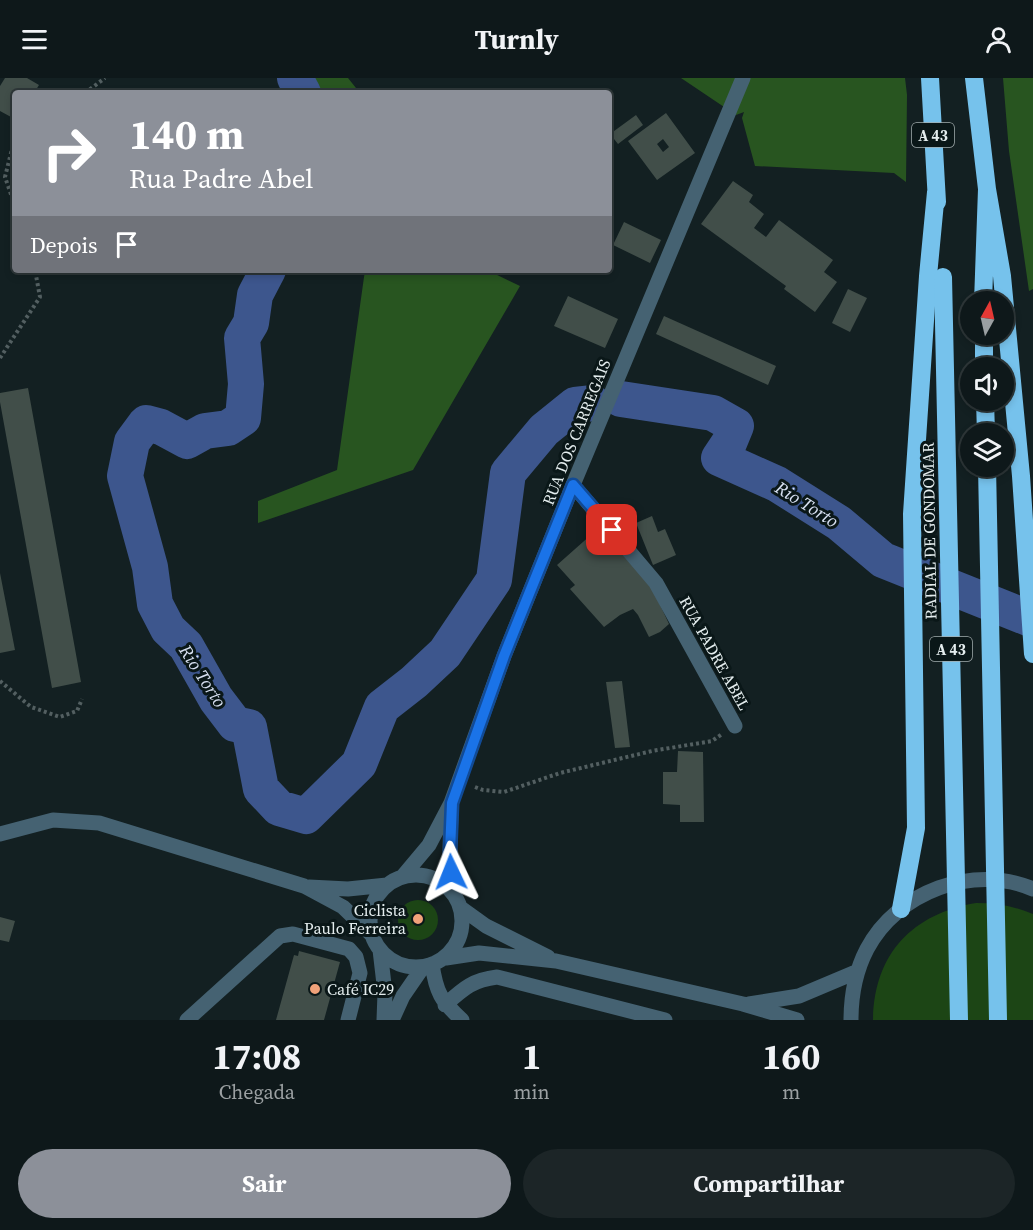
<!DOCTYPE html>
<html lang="pt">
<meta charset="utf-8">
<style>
body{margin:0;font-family:"Source Serif 4",serif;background:#1c2527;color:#f1f3f6;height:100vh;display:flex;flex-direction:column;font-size:22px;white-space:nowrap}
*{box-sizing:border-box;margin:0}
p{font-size:20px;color:#9ba0a2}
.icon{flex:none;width:33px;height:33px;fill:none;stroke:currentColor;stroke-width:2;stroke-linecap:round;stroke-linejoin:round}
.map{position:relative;height:942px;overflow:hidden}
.side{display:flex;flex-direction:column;background:#0e181a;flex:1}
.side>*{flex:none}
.banner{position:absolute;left:12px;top:12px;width:600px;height:183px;border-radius:6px;box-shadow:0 3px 9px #0003,0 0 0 2px #2e3739;background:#8c9099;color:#fff;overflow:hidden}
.needle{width:39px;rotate:8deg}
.fabs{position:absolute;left:960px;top:213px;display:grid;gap:12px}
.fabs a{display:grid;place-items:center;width:54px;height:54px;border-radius:50%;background:#0e181a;box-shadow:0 3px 9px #0003,0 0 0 2px #2e3739;font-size:30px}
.pin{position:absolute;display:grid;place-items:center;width:51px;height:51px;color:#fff;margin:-26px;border-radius:12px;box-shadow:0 3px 9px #0006}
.me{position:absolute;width:66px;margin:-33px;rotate:358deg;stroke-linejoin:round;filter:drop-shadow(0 0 4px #0008)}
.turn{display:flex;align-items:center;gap:21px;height:126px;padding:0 18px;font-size:27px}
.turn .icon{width:78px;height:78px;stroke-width:2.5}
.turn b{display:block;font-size:42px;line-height:51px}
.then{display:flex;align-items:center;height:57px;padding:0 18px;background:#0003;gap:12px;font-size:22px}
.eta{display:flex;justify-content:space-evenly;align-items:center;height:102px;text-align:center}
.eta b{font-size:36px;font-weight:700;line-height:42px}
.action{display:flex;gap:12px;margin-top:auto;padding:12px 18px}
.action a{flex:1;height:69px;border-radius:36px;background:#8c9099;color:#fff;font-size:24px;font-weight:700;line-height:69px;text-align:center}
.action a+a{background:#1c2527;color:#f1f3f6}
header{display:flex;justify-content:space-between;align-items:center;height:78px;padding:0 18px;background:#0e181a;font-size:27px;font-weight:700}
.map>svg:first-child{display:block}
.green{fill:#1c4515}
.forest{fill:#285520}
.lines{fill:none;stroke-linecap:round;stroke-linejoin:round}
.river{stroke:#3d568d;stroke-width:36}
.building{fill:#414e49;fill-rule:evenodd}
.path{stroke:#535f61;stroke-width:4;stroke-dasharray:3 3;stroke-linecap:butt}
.minor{stroke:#456272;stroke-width:15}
.highway{stroke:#76c2ec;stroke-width:18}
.highway-bridge{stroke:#76c2ec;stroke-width:18}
.route-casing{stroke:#114b97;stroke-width:15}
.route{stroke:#1a73e8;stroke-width:10}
.poi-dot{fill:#f0a27a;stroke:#0a1718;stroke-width:2}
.labels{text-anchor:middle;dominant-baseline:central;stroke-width:6;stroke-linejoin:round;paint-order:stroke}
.shield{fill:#0a1718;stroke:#a3adae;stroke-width:1.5}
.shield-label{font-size:15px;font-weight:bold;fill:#e4edee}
.street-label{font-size:16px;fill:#e4edee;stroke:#0a1718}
.poi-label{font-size:16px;fill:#e4edee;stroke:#0a1718;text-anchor:end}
.water-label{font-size:18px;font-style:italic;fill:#d8e1f2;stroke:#0a1718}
</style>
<header><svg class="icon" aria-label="menu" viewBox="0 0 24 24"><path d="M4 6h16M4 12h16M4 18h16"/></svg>Turnly<svg class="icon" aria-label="person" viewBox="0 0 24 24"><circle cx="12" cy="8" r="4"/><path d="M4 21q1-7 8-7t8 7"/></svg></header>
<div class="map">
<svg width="1033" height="942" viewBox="0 0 1033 942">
<rect width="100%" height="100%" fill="#132022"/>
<path class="green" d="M398 842a20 20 0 1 1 40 0a20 20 0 1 1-40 0Z
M 976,825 C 996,825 1014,828 1033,836 L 1033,942 L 873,942 C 874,876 912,836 976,825 Z"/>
<path class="forest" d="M 305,0 L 348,0 L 360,15 L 312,15 Z
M 681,0 L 905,0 L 907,17 L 906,104 L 894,95 L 755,88 L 742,40 L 744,34 L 736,37 Z
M 1003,0 L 1033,0 L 1033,211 L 1029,213 L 1009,73 Z
M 365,192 L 487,192 L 520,208 L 413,392 L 258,445 L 258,423 L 337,392 Z"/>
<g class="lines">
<path class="river" d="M 295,0 L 303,15
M 268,192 L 255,217 L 251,245 L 242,260 L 246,306 L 243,340 L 228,350 L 205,353 L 187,363 L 161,349 L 146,345 L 132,364 L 125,398 L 150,489 L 155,526 L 168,551 L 186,568 L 216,621 L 235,646 L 249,649 L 261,711 L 279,730 L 306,738 L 359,686 L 382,629 L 414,604 L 445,575 L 494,502 L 508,395 L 544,352 L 575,327 L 593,325
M 621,321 L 713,335 L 736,348 L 729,365 L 719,380 L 777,406 L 839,445 L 883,482 L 1033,542"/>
</g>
<path class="building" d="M 5,0 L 27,0 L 39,7 L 34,15 L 15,15 L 15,32 L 11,39 L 0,33 L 0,8 Z
M 666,35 L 695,75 L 657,102 L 628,63 ZM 663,61 L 669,69 L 663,74 L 657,66 Z
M 636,37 L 643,47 L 618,66 L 610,56 Z
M 733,103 L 753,117 L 749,124 L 764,136 L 754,150 L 766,159 L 779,142 L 833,182 L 824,194 L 837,204 L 815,234 L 784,211 L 786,208 L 701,146 Z
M 624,144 L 661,162 L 650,185 L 613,167 Z
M 848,211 L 867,220 L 850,254 L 832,245 Z
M 568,218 L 618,241 L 605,270 L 554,248 Z
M 664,238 L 776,288 L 768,307 L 656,256 Z
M 28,310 L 81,604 L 52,610 L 0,324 L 0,315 Z
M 652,438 L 658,454 L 665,451 L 676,477 L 653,487 L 636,445 Z
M 601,448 L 647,499 L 669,546 L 660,554 L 649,559 L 638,537 L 633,531 L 620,537 L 604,549 L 570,511 L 575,507 L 557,487 Z
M 0,495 L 15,572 L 0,575 Z
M 622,603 L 630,669 L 615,670 L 606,604 Z
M 678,673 L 703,674 L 704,744 L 680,744 L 680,727 L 663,726 L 663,694 L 677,694 Z
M 0,839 L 15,843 L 9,864 L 0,862 Z
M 299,873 L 340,884 L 324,942 L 276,942 L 294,877 L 298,878 Z"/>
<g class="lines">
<path class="path" d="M 85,15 L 105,0
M 15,69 L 12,71 L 5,99 L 15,128
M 0,280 L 40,219 L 35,192
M 0,603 L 31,629 L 60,639 L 77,633 L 82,621
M 475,709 L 483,712 L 504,714 L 560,695 L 652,673 L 712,663 L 722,656"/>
<path class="minor" d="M 573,407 L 656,505 L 735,648
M 451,731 L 450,774 L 453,814
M 0,756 L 53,742 L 99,745 L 304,808 L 343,829 L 371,856
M370 843a46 46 0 1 1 92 0a46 46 0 1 1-92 0Z
M 403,798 L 429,767 L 451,725 L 504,578 L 573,407 L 743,0
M 309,809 L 348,811 L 387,807
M 461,830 L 486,848 L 548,879
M 380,872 L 385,915 L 384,942
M 446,880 L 479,875 L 556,883 L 743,926 L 797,942
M 432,886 C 436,914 441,923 462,942
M 749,926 L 799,918 L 856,894
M 445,927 C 463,911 472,902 497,899 L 665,942
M 187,942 L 280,858 L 293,856 L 349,871 L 356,879 L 360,895 L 348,942
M 392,942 L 403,918 L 423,889
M 851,942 C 851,917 855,894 867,871 C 897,814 973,785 1033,811"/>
<path class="highway" d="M 930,0 L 937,124
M 974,0 L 987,111 L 983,224
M 987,111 L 1002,198 L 1021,398 L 1033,576
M 984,256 L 984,290
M 985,322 L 986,356
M 901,831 L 916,750 L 912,436 L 928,198 L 936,114"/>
<path class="highway-bridge" d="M 943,199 L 959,942
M 987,388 L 998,942"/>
</g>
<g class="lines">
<g class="route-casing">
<path id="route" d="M 451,794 L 450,774 L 452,725 L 504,578 L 573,407 L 612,452"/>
</g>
<use href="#route" class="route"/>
</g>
<g class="poi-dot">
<circle cx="418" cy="841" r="6"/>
<circle cx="315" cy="911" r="6"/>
</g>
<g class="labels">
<g class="shield">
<rect x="912" y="45" width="42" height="24" rx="4.5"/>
<rect x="930" y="559" width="42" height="24" rx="4.5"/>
</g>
<g class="shield-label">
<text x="933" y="57">A 43</text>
<text x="951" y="571">A 43</text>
</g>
<g class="street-label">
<text transform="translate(576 354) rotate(-68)">RUA DOS CARREGAIS</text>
<text transform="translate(929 453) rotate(-91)">RADIAL DE GONDOMAR</text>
<text transform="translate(715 575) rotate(61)">RUA PADRE ABEL</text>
</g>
<g class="poi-label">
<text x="406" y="832">Ciclista<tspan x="406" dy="18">Paulo Ferreira</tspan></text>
<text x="327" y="911" text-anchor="start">Café IC29</text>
</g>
<g class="water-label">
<text transform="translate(807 426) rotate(32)">Rio Torto</text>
<text transform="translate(203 598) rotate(57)">Rio Torto</text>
</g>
</g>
</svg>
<div class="fabs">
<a><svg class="needle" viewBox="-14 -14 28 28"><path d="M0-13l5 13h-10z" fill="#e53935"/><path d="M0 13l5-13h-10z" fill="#9ba0a2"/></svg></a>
<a><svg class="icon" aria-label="sound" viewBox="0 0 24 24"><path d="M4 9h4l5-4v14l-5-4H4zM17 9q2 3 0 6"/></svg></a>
<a><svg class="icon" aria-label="layers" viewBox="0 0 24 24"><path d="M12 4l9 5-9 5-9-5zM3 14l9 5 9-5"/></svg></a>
</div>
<div class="pin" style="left:612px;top:452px;background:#d93025"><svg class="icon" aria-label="arrive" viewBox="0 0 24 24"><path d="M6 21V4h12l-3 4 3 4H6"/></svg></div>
<svg class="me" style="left:451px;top:794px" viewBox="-20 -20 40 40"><path d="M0-17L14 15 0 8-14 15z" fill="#1a73e8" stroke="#fff" stroke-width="4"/></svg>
<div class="banner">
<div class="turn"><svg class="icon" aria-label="right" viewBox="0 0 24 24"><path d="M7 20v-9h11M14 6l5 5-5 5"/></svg><div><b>140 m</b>Rua Padre Abel</div></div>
<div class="then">Depois<svg class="icon" aria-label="arrive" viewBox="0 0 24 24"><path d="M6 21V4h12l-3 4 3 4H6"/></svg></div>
</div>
</div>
<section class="side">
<div class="eta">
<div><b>17:08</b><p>Chegada</p></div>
<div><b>1</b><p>min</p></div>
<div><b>160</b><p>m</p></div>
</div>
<div class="action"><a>Sair</a><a>Compartilhar</a></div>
</section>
